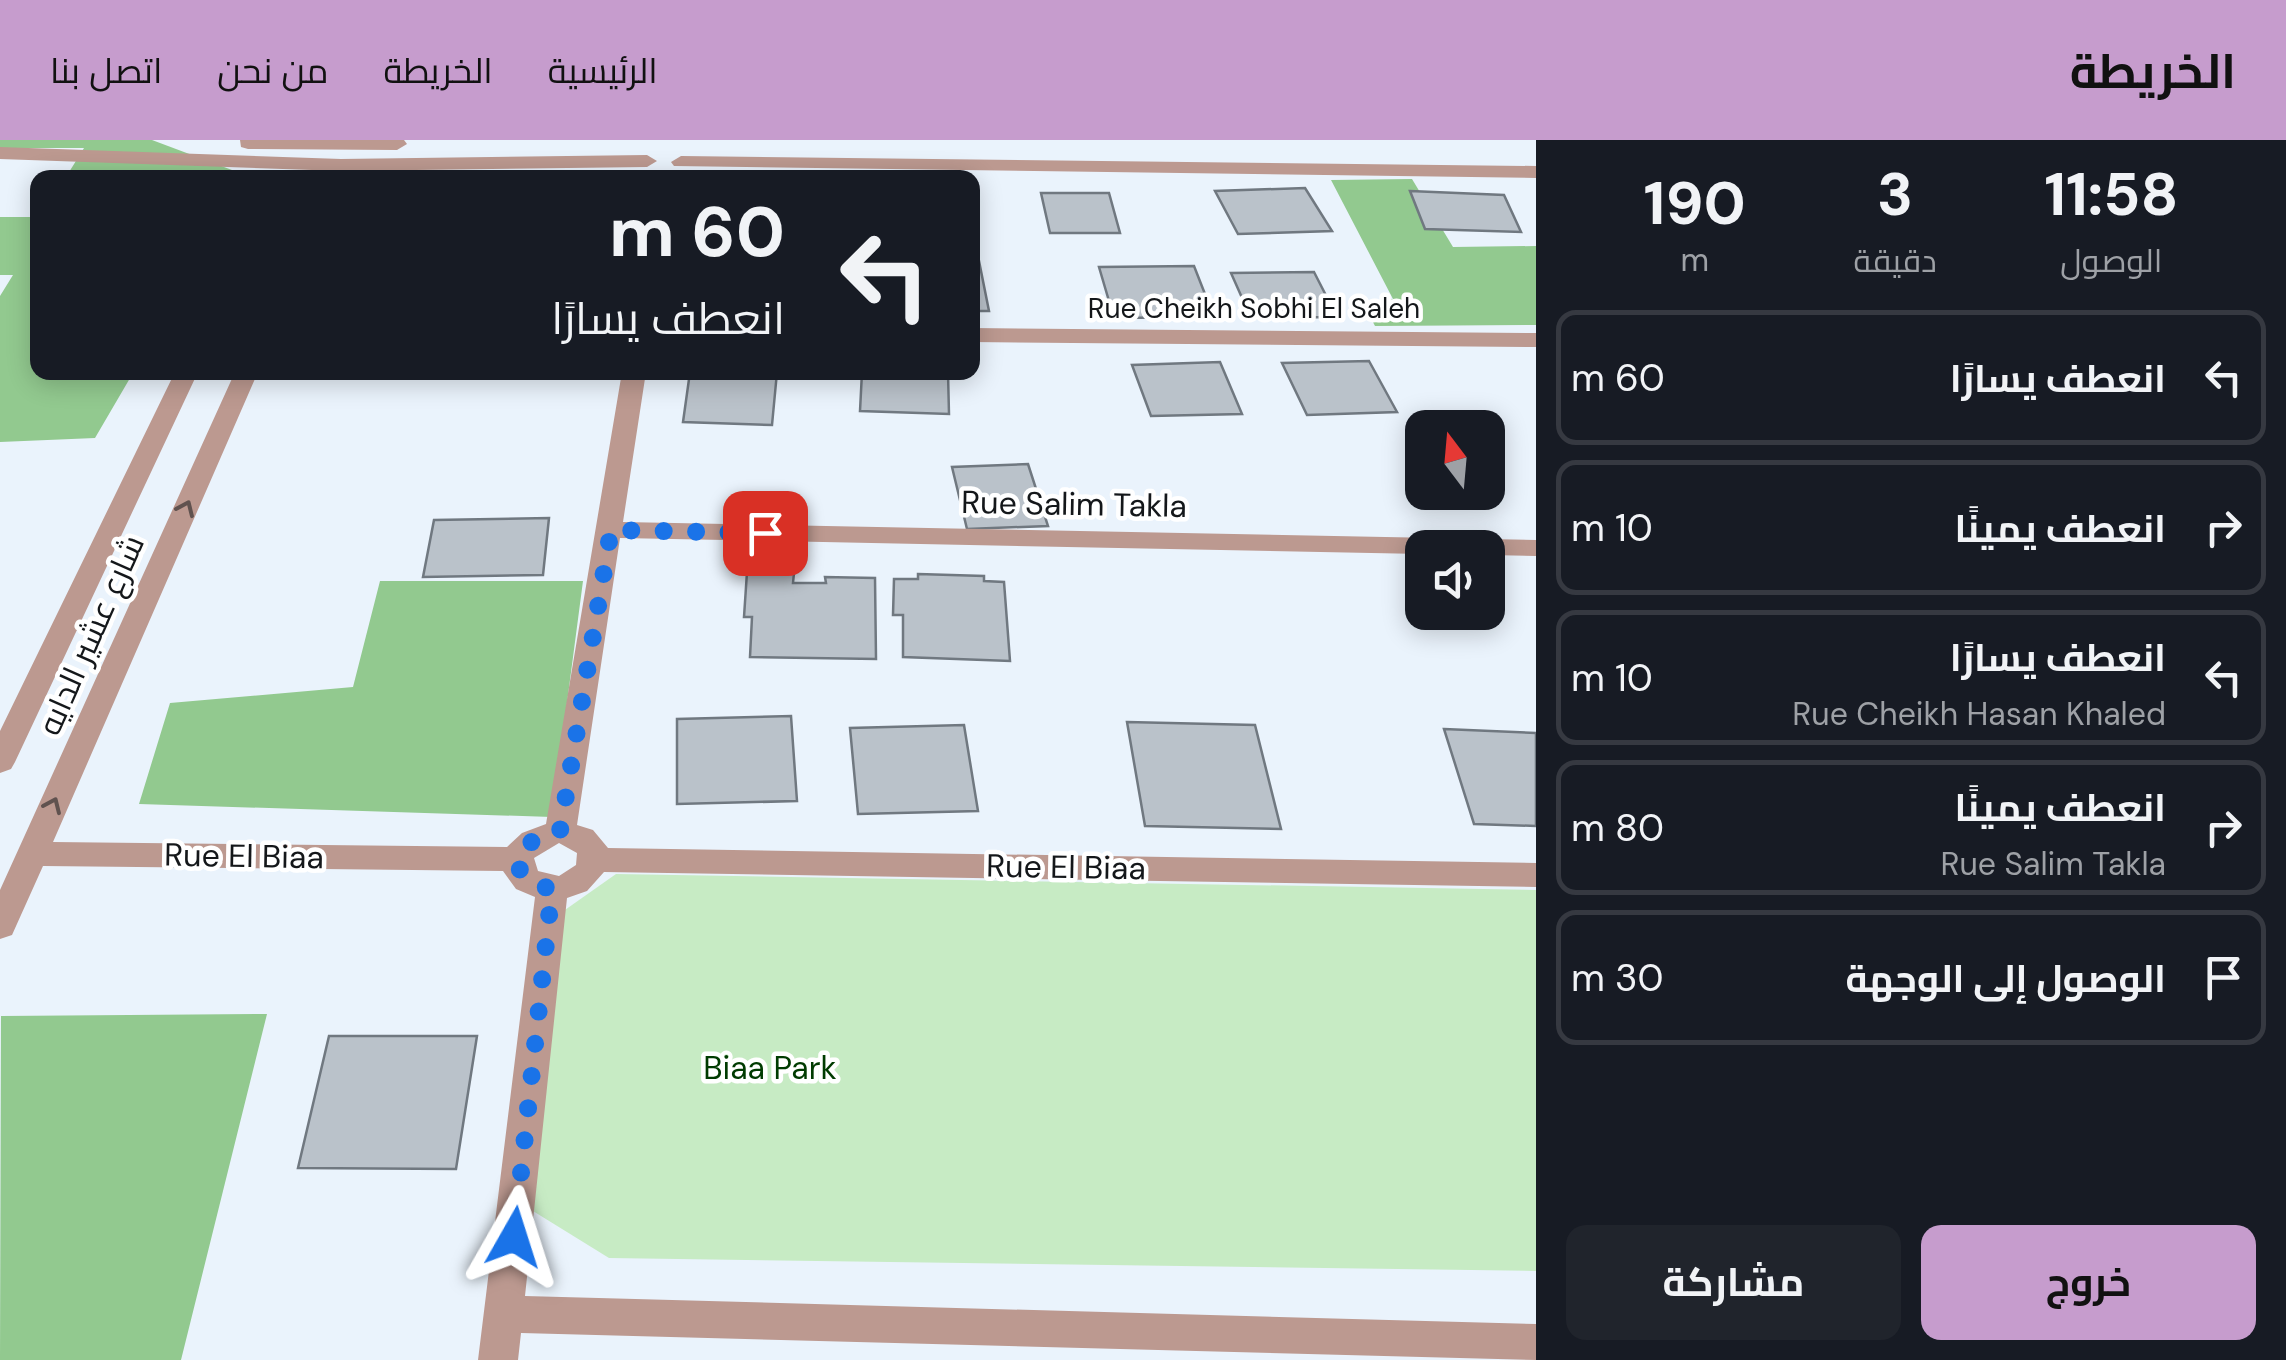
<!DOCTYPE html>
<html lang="ar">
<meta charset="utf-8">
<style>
body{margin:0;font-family:"DM Sans",Cairo,sans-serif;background:#20242c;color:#f1f3f6;direction:rtl;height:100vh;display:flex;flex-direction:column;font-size:38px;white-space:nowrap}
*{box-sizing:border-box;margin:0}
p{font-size:32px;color:#9ea1a6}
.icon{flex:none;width:55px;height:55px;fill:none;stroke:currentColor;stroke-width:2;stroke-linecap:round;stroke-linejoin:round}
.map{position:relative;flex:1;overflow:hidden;direction:ltr}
.details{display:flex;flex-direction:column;background:#171b24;width:750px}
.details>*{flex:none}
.guide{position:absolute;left:30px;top:30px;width:950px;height:210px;border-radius:20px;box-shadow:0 5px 25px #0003;direction:rtl;background:#171b24;color:#f1f3f6;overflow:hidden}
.needle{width:65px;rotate:344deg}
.fabs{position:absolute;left:1405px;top:270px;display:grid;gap:20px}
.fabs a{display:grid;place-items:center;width:100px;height:100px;border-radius:20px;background:#171b24;box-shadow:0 5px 25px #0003;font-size:50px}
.pin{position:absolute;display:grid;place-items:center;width:85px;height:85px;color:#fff;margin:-42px;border-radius:20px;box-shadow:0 5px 15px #0006}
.me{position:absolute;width:110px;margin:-55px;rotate:6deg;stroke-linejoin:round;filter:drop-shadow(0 0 8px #0008)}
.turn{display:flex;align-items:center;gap:35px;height:210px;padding:0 30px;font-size:45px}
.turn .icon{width:130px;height:130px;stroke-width:2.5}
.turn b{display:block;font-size:70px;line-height:85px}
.eta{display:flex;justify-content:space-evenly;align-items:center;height:170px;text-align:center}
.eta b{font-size:60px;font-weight:700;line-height:70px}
.button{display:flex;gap:20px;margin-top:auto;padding:20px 30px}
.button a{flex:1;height:115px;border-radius:20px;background:#c69ccd;color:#111;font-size:40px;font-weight:700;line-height:115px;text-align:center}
.button a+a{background:#20242c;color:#f1f3f6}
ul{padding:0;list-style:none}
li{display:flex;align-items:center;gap:30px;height:135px;margin:0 20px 15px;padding:0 10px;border:5px solid #363941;border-radius:20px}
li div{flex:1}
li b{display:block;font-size:38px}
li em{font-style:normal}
header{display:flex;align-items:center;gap:60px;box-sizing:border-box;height:140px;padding:0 50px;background:#c69ccd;color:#111}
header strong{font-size:48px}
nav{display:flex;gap:55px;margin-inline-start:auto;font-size:35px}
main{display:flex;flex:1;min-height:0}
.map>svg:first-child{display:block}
.green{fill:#c7ebc4}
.forest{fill:#92c98f}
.building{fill:#bac2ca;stroke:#707880;stroke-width:2.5}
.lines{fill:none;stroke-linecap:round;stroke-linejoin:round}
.minor{fill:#bc9990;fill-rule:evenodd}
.oneway{stroke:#60524f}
.route{stroke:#1a73e8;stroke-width:18;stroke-dasharray:0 32.4}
.labels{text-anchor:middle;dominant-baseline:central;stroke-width:9;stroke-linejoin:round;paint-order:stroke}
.far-street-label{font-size:28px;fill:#14171a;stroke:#fff}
.street-label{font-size:32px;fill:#14171a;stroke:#fff}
.park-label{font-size:32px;fill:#003b01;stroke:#fff}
</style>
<header>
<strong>الخريطة</strong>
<nav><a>الرئيسية</a><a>الخريطة</a><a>من نحن</a><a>اتصل بنا</a></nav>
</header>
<main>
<section class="details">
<div class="eta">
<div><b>11:58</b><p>الوصول</p></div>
<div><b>3</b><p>دقيقة</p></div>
<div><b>190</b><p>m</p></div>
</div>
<ul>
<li><svg class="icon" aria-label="left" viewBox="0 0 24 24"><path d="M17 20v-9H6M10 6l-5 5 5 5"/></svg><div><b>انعطف يسارًا</b></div><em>60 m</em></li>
<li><svg class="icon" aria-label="right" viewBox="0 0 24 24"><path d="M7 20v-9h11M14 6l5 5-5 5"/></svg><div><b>انعطف يمينًا</b></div><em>10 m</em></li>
<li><svg class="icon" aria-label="left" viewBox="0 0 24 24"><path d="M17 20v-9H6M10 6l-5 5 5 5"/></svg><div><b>انعطف يسارًا</b><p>Rue Cheikh Hasan Khaled</p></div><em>10 m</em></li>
<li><svg class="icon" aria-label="right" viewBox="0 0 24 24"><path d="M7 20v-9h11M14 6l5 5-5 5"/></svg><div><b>انعطف يمينًا</b><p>Rue Salim Takla</p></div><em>80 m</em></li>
<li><svg class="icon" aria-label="arrive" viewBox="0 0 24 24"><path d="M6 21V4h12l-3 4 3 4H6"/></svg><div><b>الوصول إلى الوجهة</b></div><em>30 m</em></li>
</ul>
<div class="button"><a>خروج</a><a>مشاركة</a></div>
</section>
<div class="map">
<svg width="1536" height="1220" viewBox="0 0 1536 1220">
<rect width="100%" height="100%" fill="#eaf3fc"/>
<path class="green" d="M 616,734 L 1536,750 L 1536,1131 L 609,1118 L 520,1063 L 545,784 Z"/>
<path class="forest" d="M 0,0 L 152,0 L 232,30 L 229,38 L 66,37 L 84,8 L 0,8 Z
M 1412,39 L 1453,107 L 1536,106 L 1536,185 L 1375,186 L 1366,169 L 1393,159 L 1331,40 Z
M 0,77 L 37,77 L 38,232 L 133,233 L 95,298 L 0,302 L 0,156 L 13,135 L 0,135 Z
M 380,441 L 583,441 L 552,677 L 139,664 L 170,563 L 353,547 Z
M 267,874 L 181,1220 L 0,1220 L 1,876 Z"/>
<path class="building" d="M 1305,48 L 1332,91 L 1238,94 L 1215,51 Z
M 1410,51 L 1504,55 L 1521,92 L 1425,89 Z
M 1041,53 L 1109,53 L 1120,93 L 1050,93 Z
M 972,121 L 979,121 L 989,171 L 972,171 Z
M 1194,126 L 1214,177 L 1114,178 L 1099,127 Z
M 1314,132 L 1337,177 L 1251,178 L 1231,133 Z
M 1369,221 L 1397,272 L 1307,275 L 1282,223 Z
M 1220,222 L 1242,274 L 1151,276 L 1132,225 Z
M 690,232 L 777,232 L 772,285 L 683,282 Z
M 862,232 L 948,232 L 949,274 L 860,271 Z
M 1028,324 L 1048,386 L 967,389 L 952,327 Z
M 549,378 L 543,435 L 423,437 L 434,380 Z
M 747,432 L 794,433 L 793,443 L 826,443 L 825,437 L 875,438 L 876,519 L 750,517 L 752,477 L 744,477 Z
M 918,434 L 984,436 L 984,441 L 1004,442 L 1010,521 L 903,517 L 903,475 L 893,475 L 894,439 L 918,439 Z
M 791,576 L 797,661 L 677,664 L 677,579 Z
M 1127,582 L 1255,585 L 1281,689 L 1145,686 Z
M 964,585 L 978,671 L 858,674 L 850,588 Z
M 1444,589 L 1536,593 L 1536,686 L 1474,684 Z
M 329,896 L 477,896 L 456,1029 L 298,1028 Z"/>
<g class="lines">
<path class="minor" d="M 240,0 L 404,0 L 407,4 L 397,10 L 248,9 L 241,7 Z
M 0,7 L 341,19 L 647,15 L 657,21 L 647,27 L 341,31 L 0,19 Z
M 681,16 L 1536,26 L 1536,38 L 674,26 L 671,22 Z
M 972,188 L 1536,193 L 1536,207 L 972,202 Z
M 175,232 L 198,232 L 15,622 L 11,629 L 0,633 L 0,591 Z
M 235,232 L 258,232 L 53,702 L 507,707 L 522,693 L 546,684 L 622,232 L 646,232 L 623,382 L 1536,400 L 1536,416 L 1488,415 L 1488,408 L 1422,408 L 1422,414 L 620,398 L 577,685 L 593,690 L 608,708 L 1536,723 L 1536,747 L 604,732 L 587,751 L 567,758 L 525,1156 L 1536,1184 L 1536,1220 L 521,1193 L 518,1220 L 478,1220 L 535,757 L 516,749 L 503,731 L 43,726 L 12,795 L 0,799 L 0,750 ZM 559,703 L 577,713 L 576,725 L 559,736 L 538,731 L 534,718 Z"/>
</g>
<defs><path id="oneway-chevron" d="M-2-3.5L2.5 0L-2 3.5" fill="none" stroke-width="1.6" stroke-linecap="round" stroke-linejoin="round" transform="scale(2.5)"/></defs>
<g class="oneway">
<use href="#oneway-chevron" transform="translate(186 368) rotate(-66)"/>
<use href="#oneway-chevron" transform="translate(53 665) rotate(-66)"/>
</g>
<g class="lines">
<path class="route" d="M 514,1097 L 552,749 C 498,736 515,699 560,691 L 611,390 L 765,393"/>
</g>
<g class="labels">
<g class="far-street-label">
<text x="1254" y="168">Rue Cheikh Sobhi El Saleh</text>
</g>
<g class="street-label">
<text transform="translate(1074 364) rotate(1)">Rue Salim Takla</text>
<text transform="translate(91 495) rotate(-66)">شارع عشير الدايه</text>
<text transform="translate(244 716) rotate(1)">Rue El Biaa</text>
<text transform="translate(1066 727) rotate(1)">Rue El Biaa</text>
</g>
<g class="park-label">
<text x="770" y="928">Biaa Park</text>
</g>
</g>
</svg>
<div class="fabs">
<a><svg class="needle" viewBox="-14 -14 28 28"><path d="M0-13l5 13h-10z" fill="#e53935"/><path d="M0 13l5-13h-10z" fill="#9ea1a6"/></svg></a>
<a><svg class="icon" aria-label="sound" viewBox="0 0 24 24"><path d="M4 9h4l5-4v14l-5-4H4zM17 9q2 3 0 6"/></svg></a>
</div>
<div class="pin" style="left:765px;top:393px;background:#d93025"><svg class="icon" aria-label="arrive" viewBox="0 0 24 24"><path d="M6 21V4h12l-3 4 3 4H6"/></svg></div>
<svg class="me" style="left:514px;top:1097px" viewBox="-20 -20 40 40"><path d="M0-17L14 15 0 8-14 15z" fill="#1a73e8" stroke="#fff" stroke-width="4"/></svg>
<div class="guide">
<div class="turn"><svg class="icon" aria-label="left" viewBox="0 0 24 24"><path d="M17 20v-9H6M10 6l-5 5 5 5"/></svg><div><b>60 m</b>انعطف يسارًا</div></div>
</div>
</div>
</main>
